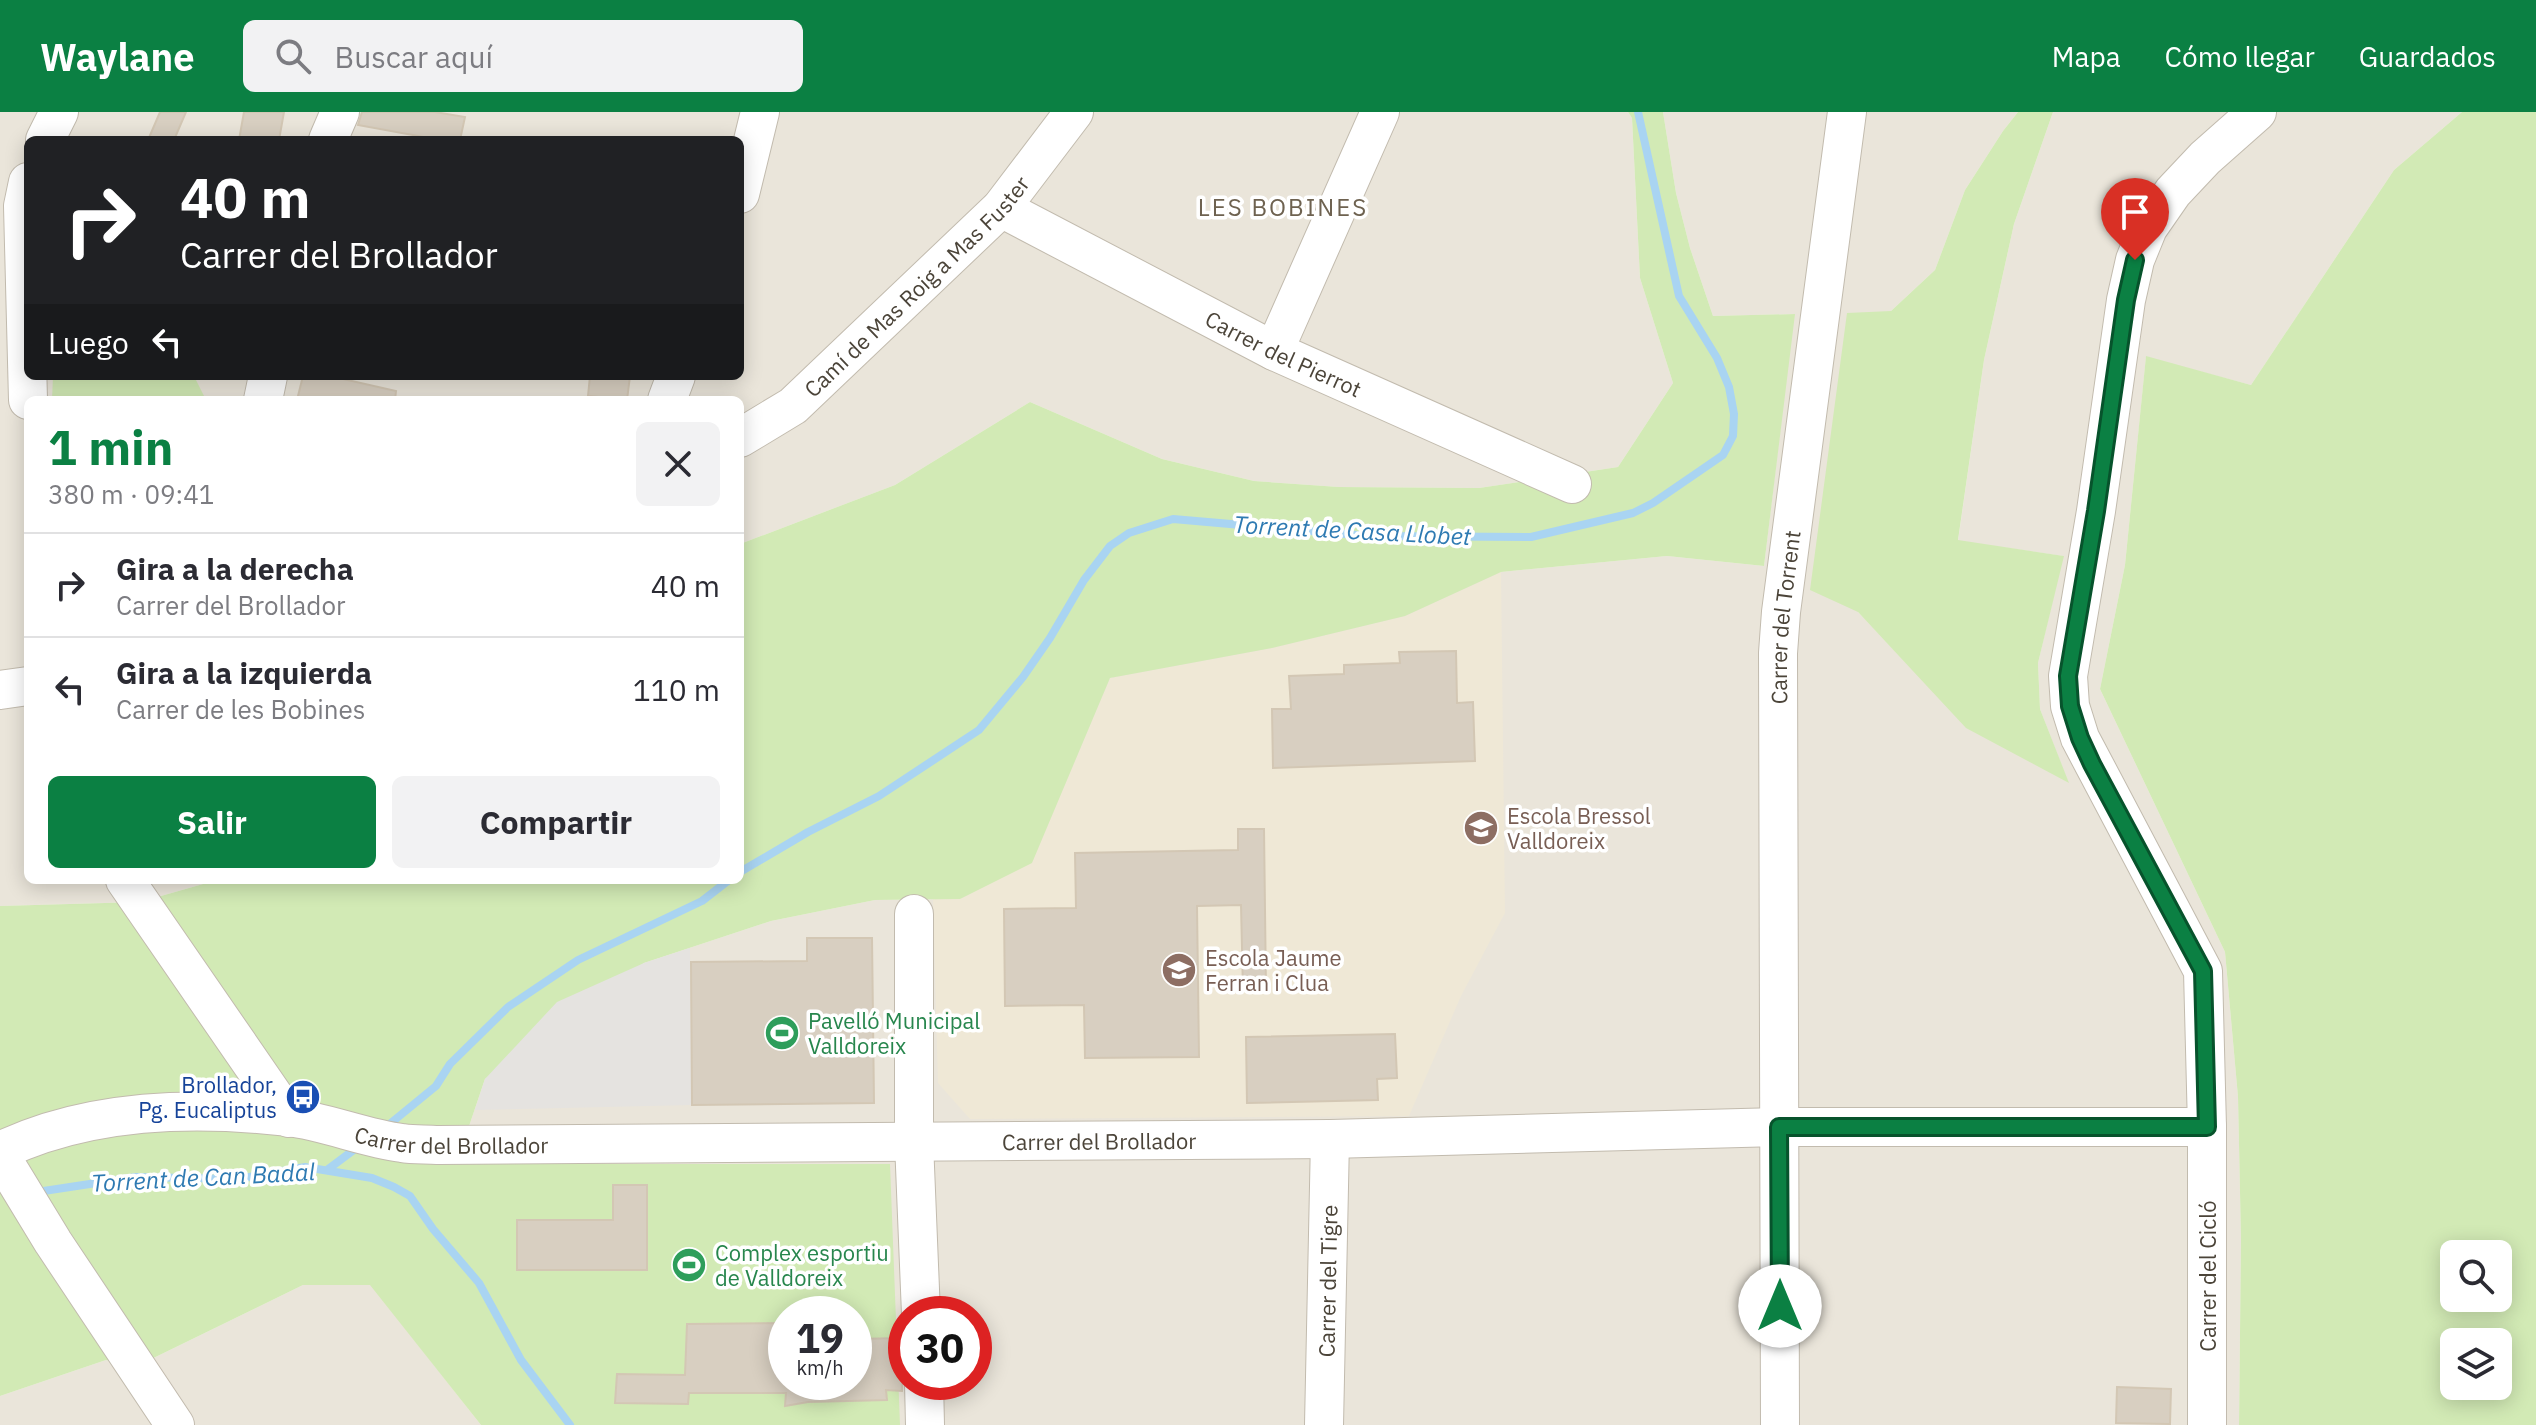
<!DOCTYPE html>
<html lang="es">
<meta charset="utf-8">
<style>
body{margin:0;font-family:"IBM Plex Sans",sans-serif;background:#f2f2f3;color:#2b2b33;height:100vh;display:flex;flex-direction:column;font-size:30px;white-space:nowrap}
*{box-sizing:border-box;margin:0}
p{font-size:26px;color:#7c7c81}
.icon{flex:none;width:44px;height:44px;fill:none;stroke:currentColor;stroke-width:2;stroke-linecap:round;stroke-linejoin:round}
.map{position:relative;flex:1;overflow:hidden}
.drawer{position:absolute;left:24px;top:284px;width:720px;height:488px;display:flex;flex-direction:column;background:#fff;border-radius:12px;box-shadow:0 4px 20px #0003}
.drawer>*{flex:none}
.hud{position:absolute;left:24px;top:24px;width:720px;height:244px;border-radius:12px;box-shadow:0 4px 20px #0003;background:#202124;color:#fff;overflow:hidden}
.buttons{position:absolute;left:2440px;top:1128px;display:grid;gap:16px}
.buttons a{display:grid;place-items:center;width:72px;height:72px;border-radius:12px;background:#fff;box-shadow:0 4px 20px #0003;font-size:40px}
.speed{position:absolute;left:768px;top:1184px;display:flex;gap:16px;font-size:40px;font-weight:700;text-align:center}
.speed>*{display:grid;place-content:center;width:104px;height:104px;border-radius:50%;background:#fff;box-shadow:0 4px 20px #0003;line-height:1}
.speed small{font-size:20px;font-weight:400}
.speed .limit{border:12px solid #d22;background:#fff;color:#111}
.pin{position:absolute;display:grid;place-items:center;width:68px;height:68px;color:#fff;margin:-82px -34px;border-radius:50% 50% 50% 0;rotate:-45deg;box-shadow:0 0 8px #0007}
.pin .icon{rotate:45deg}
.me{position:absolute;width:88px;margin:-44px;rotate:0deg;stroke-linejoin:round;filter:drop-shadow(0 0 6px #0008)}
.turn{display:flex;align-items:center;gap:28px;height:168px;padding:0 24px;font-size:36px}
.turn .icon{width:104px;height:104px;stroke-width:2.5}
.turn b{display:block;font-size:56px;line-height:68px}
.then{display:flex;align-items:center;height:76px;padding:0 24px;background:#0003;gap:16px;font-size:30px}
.round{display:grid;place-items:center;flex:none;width:84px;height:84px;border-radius:12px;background:#f2f2f3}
.summary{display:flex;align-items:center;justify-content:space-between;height:136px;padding:0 24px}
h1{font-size:48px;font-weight:800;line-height:60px;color:#0b8043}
.button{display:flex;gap:16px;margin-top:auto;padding:16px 24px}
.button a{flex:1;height:92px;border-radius:12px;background:#0b8043;color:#fff;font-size:32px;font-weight:800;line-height:92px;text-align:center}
.button a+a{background:#f2f2f3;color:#2b2b33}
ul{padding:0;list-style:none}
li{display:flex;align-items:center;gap:24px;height:104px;padding:0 24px;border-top:2px solid #e1e1e2}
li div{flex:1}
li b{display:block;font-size:30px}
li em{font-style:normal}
header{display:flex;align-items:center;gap:48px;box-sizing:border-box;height:112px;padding:0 40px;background:#0b8043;color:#fff}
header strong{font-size:38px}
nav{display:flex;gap:44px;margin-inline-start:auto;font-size:28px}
.search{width:560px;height:72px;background:#f2f2f3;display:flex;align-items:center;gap:20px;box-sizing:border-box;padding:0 28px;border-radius:12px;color:#7c7c81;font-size:30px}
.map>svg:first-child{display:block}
.residential{fill:#eae5da;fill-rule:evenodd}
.education{fill:#efe8d6}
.green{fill:#d2eab5;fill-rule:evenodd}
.parking{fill:#e5e3e0}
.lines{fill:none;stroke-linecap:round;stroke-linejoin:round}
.stream{stroke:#a9d4f2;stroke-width:8}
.building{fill:#d8cfc1;stroke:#d3c7b4;stroke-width:2}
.minor-casing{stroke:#c2bbae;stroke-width:40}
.minor{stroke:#fff;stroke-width:38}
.route-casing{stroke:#07532c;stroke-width:20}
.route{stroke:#0b8043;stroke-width:14}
.labels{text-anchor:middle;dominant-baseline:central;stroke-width:7;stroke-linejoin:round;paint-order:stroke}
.street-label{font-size:22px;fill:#4b4439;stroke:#fff}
.education-label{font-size:22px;fill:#785e54;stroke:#fff;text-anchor:start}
.leisure-label{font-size:22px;fill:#27864d;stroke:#fff;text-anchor:start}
.transit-label{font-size:22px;fill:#164399;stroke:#fff;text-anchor:end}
.neighbourhood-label{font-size:24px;letter-spacing:2px;fill:#6e6250;stroke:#fff}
.water-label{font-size:24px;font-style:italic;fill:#2e7ab2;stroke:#fff}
</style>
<header>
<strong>Waylane</strong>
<div class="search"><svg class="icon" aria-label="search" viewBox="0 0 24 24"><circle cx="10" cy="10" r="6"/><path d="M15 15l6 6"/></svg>Buscar aquí</div>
<nav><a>Mapa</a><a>Cómo llegar</a><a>Guardados</a></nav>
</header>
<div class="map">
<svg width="2536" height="1313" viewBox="0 0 2536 1313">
<rect width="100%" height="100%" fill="#f6f3ec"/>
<path class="residential" d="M 0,0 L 1628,0 L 1632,6 L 1640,166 L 1673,271 L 1618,355 L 1479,376 L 1339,375 L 1254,369 L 1162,347 L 1030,290 L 895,373 L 740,432 L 740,288 L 28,288 L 28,768 L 217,768 L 140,790 L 0,794 ZM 28,28 L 740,28 L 740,264 L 28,264 Z
M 1663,0 L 2018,0 L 2003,19 L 1965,78 L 1935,158 L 1891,199 L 1858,500 L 1908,553 L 2068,670 L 2040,597 L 2038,551 L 2063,444 L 1958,429 L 1984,248 L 2014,112 L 2053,0 L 2462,0 L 2394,58 L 2251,273 L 2146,245 L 2125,453 L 2100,577 L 2225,840 L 2238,985 L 2241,1128 L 2239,1313 L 606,1313 L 465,1112 L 465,1026 L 485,967 L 644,851 L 771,809 L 875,788 L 960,787 L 1110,566 L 1501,460 L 1667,444 L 1764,454 L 1794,202 L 1713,204 L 1690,136 L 1676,81 ZM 786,1202 L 854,1202 L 854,1270 L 786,1270 ZM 906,1202 L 974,1202 L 974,1270 L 906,1270 Z
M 303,1173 L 371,1173 L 481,1313 L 0,1313 L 0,1284 L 106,1248 L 135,1255 Z"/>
<path class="education" d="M 1501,460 L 1505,801 L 1461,884 L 1409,1004 L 970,1007 L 938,971 L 933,787 L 960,787 L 1032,750 L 1110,566 L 1272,536 L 1405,504 Z"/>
<path class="green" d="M 1628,0 L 1663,0 L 1676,81 L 1690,136 L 1713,204 L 1795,202 L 1764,454 L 1667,444 L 1501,460 L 1405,504 L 1272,536 L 1110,566 L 1032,751 L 960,787 L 875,788 L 771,809 L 644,851 L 485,967 L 465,1026 L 466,1052 L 890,1052 L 900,1313 L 481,1313 L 370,1173 L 303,1173 L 135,1255 L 106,1248 L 0,1284 L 0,794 L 140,790 L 217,768 L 740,768 L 740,432 L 895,373 L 1030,290 L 1162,347 L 1254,369 L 1339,375 L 1479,376 L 1618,355 L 1673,271 L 1640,166 L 1632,6 ZM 786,1202 L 854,1202 L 854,1270 L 786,1270 Z
M 2018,0 L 2053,0 L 2014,112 L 1984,248 L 1958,428 L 2064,444 L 2038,551 L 2040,597 L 2069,671 L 1966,616 L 1858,500 L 1810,478 L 1847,201 L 1891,199 L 1935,158 L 1965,78 L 2003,19 Z
M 2462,0 L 2536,0 L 2536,1313 L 2239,1313 L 2241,1128 L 2238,985 L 2225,840 L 2100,577 L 2125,453 L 2146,244 L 2251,273 L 2394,58 ZM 2498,1142 L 2498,1186 L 2454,1186 L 2454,1142 ZM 2498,1230 L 2498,1274 L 2454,1274 L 2454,1230 Z
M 53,264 L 194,264 L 206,288 L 52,288 Z"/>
<path class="parking" d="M 690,836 L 692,993 L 475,998 L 485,967 L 557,890 L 644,851 Z"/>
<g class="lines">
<path class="stream" d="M 740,760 L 808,720 L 879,684 L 979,618 L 1023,565 L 1050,526 L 1084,468 L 1110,434 L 1129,421 L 1173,407 L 1368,424 L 1531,425 L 1633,401 L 1653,391 L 1723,343 L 1733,324 L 1734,302 L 1729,275 L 1717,246 L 1679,184 L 1638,0
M 386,1015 L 436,974 L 450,952 L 508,895 L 578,848 L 702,789 L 729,768
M 327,1058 L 359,1034
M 37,1080 L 136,1065 L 238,1067 L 305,1055 L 372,1066 L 394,1075 L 410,1084 L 433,1117 L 479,1171 L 521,1248 L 570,1313"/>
</g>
<path class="building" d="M 160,0 L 186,0 L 174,28 L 148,28 Z
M 244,0 L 284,0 L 279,28 L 239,28 Z
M 362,0 L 435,0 L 465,5 L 460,28 L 440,28 L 358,13 Z
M 303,264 L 330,264 L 396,279 L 395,288 L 297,288 Z
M 590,264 L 630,264 L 627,288 L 588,284 Z
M 1456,539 L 1457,591 L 1473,590 L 1475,649 L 1273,656 L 1272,597 L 1291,597 L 1289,564 L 1344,562 L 1344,553 L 1400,551 L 1399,540 Z
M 1238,717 L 1264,717 L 1266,878 L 1243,879 L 1241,793 L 1197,794 L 1199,945 L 1085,946 L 1084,893 L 1005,894 L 1004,797 L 1076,796 L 1075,741 L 1238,738 Z
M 807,826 L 872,826 L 874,991 L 692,993 L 691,850 L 807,849 Z
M 1395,922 L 1397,966 L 1377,967 L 1378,988 L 1247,991 L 1246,925 Z
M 613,1073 L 647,1073 L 647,1158 L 517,1158 L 517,1108 L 613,1108 Z
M 786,1211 L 786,1275 L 786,1270 L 854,1270 L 854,1227 L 904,1226 L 902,1279 L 886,1278 L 887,1288 L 808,1290 L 785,1294 L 786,1281 L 689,1281 L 688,1292 L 615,1291 L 617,1262 L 685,1263 L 687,1212 Z
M 2117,1275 L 2171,1277 L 2170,1312 L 2116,1311 Z"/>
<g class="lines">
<g class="minor-casing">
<g id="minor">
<path d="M 45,28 L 59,0"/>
<path d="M 328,28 L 340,0"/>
<path d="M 28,70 L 23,94 L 28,288"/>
<path d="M 740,82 L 760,0"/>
<path id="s1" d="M 1001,96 L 1274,239 L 1572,372"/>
<path d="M 1274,239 L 1380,0"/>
<path d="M 263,288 L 268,264"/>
<path d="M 667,288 L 676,264"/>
<path id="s2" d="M 740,326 L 793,294 L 1001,96 L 1074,0"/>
<path d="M 0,578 L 28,574"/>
<path d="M 125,768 L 289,1006"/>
<path d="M 914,802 L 914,1030 L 921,1202"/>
<path id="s3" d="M 0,1039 C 87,997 193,994 288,1005 C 327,1010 364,1026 402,1031 C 414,1033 426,1032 438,1033 L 1330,1027 L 1779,1015 L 2207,1015"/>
<path d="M 0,1043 L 53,1130 L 175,1313"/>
<path d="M 924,1270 L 925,1313"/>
<path id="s4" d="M 1324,1313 L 1330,1027"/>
<path id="s5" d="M 1780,1313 L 1778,541 L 1781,500 L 1847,0"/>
<path d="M 2207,1313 L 2207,1015 L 2203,859 L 2080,626 L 2070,594 L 2068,564 L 2096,399 L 2126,188 L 2135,148 L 2148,116 L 2173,80 L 2205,46 L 2257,0"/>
</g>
</g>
<use href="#minor" class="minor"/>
</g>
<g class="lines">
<g class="route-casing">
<path id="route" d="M 1780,1194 L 1779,1015 L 2207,1015 L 2203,859 L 2092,652 L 2080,626 L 2070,594 L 2068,564 L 2096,399 L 2126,188 L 2135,148"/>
</g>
<use href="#route" class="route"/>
</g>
<defs>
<g id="school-disc" transform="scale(1.8)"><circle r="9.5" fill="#8d6e63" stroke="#fff"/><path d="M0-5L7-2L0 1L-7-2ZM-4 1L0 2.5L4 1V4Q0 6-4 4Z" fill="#fff"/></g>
<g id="stadium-disc" transform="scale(1.8)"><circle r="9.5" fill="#2e9e5b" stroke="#fff"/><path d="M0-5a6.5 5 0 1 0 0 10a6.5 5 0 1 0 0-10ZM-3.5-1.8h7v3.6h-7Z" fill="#fff"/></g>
<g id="bus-disc" transform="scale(1.8)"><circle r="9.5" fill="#1a4fb4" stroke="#fff"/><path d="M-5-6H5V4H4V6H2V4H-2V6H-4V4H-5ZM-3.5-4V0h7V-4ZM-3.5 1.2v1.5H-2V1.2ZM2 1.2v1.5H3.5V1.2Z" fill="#fff"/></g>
</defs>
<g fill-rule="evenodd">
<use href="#school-disc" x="1481" y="716"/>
<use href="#school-disc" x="1179" y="858"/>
<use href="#stadium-disc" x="782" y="921"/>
<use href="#bus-disc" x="303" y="985"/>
<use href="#stadium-disc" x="689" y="1153"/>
</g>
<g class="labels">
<g class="street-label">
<text stroke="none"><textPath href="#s2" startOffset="234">Camí de Mas Roig a Mas Fuster</textPath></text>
<text stroke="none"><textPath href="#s1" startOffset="318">Carrer del Pierrot</textPath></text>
<text stroke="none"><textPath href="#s5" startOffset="808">Carrer del Torrent</textPath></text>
<text stroke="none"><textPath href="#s3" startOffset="460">Carrer del Brollador</textPath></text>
<text stroke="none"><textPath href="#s3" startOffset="1108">Carrer del Brollador</textPath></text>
<text transform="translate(2207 1164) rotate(-90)">Carrer del Cicló</text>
<text stroke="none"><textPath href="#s4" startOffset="144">Carrer del Tigre</textPath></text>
</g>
<g class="education-label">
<text x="1507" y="703">Escola Bressol<tspan x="1507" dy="25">Valldoreix</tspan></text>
<text x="1205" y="845">Escola Jaume<tspan x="1205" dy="25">Ferran i Clua</tspan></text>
</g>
<g class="leisure-label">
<text x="808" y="908">Pavelló Municipal<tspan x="808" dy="25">Valldoreix</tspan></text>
<text x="715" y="1140">Complex esportiu<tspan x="715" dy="25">de Valldoreix</tspan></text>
</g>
<g class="transit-label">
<text x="277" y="972">Brollador,<tspan x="277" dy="25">Pg. Eucaliptus</tspan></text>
</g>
<g class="neighbourhood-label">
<text x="1283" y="95">LES BOBINES</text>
</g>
<g class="water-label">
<text transform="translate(1352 418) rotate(3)">Torrent de Casa Llobet</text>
<text transform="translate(203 1065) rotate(-3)">Torrent de Can Badal</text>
</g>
</g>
</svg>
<div class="buttons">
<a><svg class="icon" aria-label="search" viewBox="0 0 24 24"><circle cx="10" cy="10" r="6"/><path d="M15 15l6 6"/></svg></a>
<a><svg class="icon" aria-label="layers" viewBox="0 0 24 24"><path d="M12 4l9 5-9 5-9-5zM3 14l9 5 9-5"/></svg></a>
</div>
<div class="speed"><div>19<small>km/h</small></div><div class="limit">30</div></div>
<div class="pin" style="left:2135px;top:148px;background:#d93025"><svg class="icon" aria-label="arrive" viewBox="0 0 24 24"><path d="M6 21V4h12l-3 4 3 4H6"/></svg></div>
<svg class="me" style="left:1780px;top:1194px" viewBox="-20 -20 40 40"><circle r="19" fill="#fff"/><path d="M0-13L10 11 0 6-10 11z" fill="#0b8043"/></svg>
<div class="hud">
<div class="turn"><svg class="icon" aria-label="right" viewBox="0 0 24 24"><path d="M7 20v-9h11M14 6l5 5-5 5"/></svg><div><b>40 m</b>Carrer del Brollador</div></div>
<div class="then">Luego<svg class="icon" aria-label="left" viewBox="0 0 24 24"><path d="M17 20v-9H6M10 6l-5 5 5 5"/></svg></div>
</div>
<section class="drawer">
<div class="summary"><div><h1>1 min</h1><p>380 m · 09:41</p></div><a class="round"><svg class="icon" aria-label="close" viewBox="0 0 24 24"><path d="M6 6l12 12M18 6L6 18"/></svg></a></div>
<ul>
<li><svg class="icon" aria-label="right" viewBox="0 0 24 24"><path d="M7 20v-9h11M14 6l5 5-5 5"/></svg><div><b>Gira a la derecha</b><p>Carrer del Brollador</p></div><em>40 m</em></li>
<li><svg class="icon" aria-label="left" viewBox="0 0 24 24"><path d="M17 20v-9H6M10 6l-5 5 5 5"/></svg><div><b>Gira a la izquierda</b><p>Carrer de les Bobines</p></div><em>110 m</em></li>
</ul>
<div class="button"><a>Salir</a><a>Compartir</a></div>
</section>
</div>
